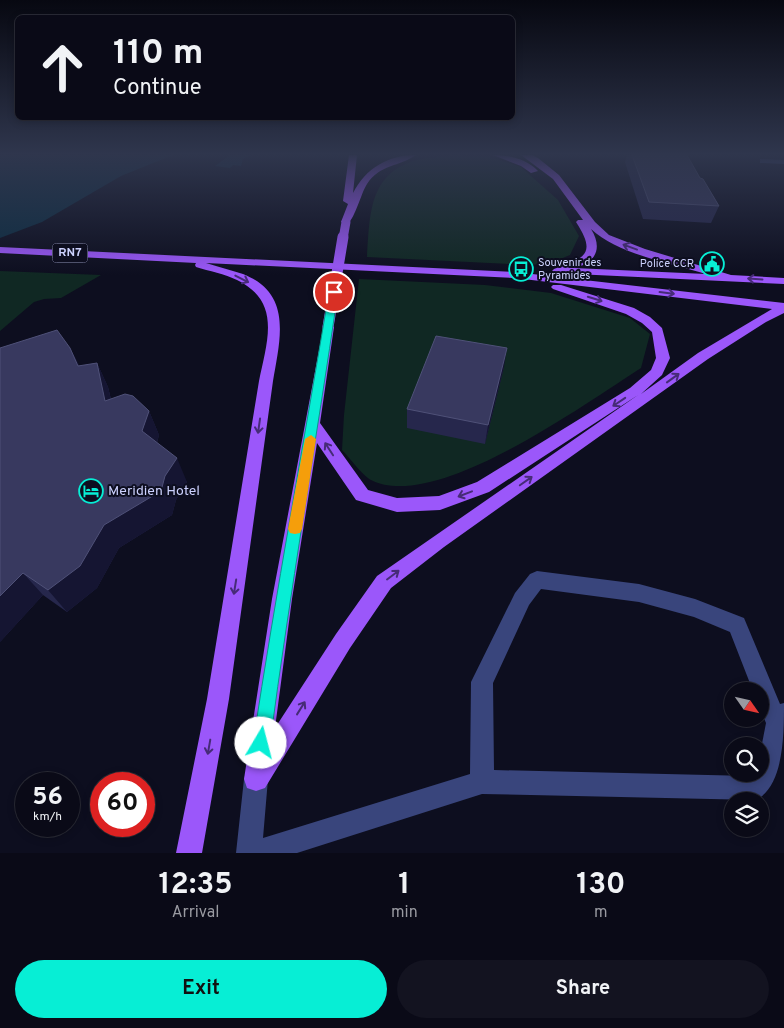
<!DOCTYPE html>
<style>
body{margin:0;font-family:Overpass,sans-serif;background:#131320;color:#f1f3f6;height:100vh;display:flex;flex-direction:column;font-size:19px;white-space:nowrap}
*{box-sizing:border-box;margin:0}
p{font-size:16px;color:#999aa1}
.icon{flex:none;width:28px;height:28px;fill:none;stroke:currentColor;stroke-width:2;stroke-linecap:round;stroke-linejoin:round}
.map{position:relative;height:853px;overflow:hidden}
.side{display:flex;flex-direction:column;background:#0a0a17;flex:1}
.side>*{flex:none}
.hud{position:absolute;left:15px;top:15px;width:500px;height:105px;border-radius:8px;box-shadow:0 2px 8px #0003,0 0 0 1px #2a2b36;background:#0a0a17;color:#f1f3f6;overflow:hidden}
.needle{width:32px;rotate:124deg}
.buttons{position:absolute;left:724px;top:682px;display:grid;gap:10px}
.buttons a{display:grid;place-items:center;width:45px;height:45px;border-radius:50%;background:#0a0a17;box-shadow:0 2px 8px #0003,0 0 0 1px #2a2b36;font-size:25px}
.speed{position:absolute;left:15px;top:772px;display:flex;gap:10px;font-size:25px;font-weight:700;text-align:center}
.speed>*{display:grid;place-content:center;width:65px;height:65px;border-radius:50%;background:#0a0a17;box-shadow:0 2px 8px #0003,0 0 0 1px #2a2b36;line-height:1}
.speed small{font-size:12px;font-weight:400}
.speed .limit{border:8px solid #d22;background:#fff;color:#111}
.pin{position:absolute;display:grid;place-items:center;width:42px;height:42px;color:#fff;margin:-21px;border:2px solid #fff;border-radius:50%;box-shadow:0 1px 5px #0007}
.me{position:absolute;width:55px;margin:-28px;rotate:8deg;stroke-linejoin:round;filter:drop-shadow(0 0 4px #0008)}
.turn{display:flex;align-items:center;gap:18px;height:105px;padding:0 15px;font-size:22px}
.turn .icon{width:65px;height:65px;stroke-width:2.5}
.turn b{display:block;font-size:35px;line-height:42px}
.eta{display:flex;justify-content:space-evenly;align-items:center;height:85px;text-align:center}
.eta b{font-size:30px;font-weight:700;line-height:35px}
.cta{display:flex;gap:10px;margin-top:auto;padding:10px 15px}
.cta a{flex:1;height:58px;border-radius:30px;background:#07eed5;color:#111;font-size:20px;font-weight:700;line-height:58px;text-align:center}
.cta a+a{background:#131320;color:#f1f3f6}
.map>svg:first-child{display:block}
.green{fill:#102823}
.water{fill:#0d2d42}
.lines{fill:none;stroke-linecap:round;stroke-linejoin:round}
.minor{fill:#39457c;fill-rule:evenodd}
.major{fill:#9b57fa;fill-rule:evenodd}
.major-bridge-far1{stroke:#9b57fa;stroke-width:9}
.major-bridge{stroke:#9b57fa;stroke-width:11}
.wall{fill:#26274c}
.shaded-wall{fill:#151532}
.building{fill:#38395f;stroke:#4f5178}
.oneway{stroke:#462b77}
.route{fill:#07eed5;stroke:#059b8a}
.slow{fill:#f59e0b}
.labels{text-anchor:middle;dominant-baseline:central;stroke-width:4;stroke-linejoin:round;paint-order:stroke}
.far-poi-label{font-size:11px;fill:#ccd1fd;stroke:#0d0e1f;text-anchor:start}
.shield{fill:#0d0e1f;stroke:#9396ba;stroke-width:1}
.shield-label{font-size:12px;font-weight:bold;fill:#ccd1fd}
.poi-label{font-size:14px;fill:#ccd1fd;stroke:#0d0e1f;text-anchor:start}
</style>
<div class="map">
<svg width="784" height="853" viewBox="0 0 784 853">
<rect width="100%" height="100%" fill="#0d0e1f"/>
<path class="green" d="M 451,155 L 490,157 L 521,167 L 558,200 L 579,236 L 570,255 L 553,262 L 532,265 L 367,257 C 370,216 368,173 417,160 C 428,157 440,157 451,155 Z
M 0,271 L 101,275 L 61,298 L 44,299 L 34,302 L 0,331 Z
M 359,279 L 485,285 L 551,293 L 630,318 L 650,334 L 641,368 C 586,403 435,513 371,480 C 362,475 349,457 342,450 L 344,415 Z"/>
<path class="water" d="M 0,155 L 173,155 L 121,176 L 42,222 L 0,238 Z
M 230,155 L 251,155 L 243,159 L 241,166 L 233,165 L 230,168 L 215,166 Z"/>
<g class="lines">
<path class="minor" d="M 760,159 L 784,160 L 784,164 L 763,163 L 760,163 Z
M 537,571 L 639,584 L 695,599 L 744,618 L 780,704 L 784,703 C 784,734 784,786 756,800 L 482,794 L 297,853 L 236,853 L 244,779 L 247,770 L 256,767 L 265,770 L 268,779 L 263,838 L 470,774 L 471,682 L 515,593 L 530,574 ZM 541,589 L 639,602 L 694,617 L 730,632 L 753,691 L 760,691 L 760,709 L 766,723 L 760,754 L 760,774 L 752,774 L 750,776 L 494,770 L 493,683 L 529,605 Z"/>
<path class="major" d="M 349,155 L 357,155 L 353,193 C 366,168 388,155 416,155 C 399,167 380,164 367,184 C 361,193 354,222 346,225 L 341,222 L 348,204 L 343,201 Z
M 493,155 C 509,155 527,159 538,171 L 531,173 L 521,166 Z
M 521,155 L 532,155 L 538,158 L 559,175 L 595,222 L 609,235 L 645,249 L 731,275 L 784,278 L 784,284 L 554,273 L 552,271 L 554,269 C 585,258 597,254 576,222 L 578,220 L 583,220 L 553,179 ZM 591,229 C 617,254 671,263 706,274 L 574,268 C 596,263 603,248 591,229 Z
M 0,247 L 515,272 L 784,303 L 784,313 L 766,322 L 708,359 L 444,547 L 391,588 L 350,648 L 265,788 L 256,791 L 247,788 L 244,779 L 272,599 L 324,324 L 328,323 L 334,327 L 320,423 L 368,490 L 397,498 L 439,496 L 477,482 L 630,388 L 651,370 L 656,358 L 652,332 L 642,323 L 626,314 L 553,289 L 551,287 L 553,285 L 561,285 L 634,308 L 650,317 L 662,328 L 670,358 L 662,375 L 641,394 L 698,353 L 772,309 L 515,278 L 206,263 C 218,267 231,270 243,274 C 293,294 280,339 273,381 L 229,699 L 202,853 L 176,853 L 207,699 L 259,381 C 267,341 282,302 237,280 C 225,274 209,271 196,267 L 195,265 L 196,263 L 0,253 ZM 638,395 L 377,576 L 336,634 L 275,728 L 292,599 L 317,443 L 356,500 L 397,512 L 440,510 L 489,492 Z"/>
<path class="major-bridge-far1" d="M 343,239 L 346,222"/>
<path class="major-bridge" d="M 328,327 L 343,237"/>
</g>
<path class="wall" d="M 627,155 L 687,155 L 700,178 L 719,206 L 711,223 L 643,219 L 625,162 Z
M 97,363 L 108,387 L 111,399 L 149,411 L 159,435 L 157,443 L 187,482 L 176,500 L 172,515 L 119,548 L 97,588 L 67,612 L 43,595 L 0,642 L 80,366 Z
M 504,367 L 485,444 L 407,428 L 407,409 Z"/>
<path class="shaded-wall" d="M 70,348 L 83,372 L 78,366 Z
M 507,348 L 504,367 L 485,444 L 488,425 Z
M 97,363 L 108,387 L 117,426 L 105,401 Z
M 149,411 L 159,435 L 153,456 L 142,431 Z
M 177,458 L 187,482 L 176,500 L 172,515 L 119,548 L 97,588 L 67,612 L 48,590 L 104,525 L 165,476 Z
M 23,573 L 43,595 L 0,642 L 0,596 Z"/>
<path class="building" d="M 632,155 L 687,155 L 700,178 L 703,179 L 719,206 L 649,202 Z
M 57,330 L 70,348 L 78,366 L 97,363 L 105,401 L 125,394 L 133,396 L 149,411 L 142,431 L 177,458 L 165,476 L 161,491 L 104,525 L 80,566 L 48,590 L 23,573 L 0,596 L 0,348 Z
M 436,336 L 507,348 L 488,425 L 407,409 Z"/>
<defs><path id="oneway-shaft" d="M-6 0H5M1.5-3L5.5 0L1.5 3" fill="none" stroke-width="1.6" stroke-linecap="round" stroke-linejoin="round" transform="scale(1.25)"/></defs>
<g class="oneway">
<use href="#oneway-shaft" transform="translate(630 247) rotate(-160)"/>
<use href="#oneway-shaft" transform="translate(242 279) rotate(27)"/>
<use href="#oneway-shaft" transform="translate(755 279) rotate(-176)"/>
<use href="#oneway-shaft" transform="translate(667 293) rotate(7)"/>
<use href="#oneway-shaft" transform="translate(595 299) rotate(17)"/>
<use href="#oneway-shaft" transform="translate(673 378) rotate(-36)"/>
<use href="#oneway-shaft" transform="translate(619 402) rotate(146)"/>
<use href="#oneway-shaft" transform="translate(259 426) rotate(98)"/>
<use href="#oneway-shaft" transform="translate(329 449) rotate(-123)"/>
<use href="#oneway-shaft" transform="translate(526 481) rotate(-35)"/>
<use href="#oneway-shaft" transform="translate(465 494) rotate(159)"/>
<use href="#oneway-shaft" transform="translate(393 575) rotate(-37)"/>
<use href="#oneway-shaft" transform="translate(235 587) rotate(99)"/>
<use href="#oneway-shaft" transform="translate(301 708) rotate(-58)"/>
<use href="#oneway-shaft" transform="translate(209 747) rotate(100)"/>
</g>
<linearGradient id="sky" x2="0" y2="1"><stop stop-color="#070811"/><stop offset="0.56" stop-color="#2f364d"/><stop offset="1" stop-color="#2f364d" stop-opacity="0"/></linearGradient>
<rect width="784" height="275" fill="url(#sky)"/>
<path class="route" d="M 334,289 L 338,292 C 316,442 290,592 270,743 L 268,749 L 261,752 L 255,749 L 253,743 C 276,592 304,442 329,292 Z"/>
<path class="slow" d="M 311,435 L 316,439 L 302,529 L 300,533 L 295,534 L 290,533 L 288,529 L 305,439 Z"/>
<defs>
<g id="civic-ring" transform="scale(1.25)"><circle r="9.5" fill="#0d0e1f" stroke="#07eed5" stroke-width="1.5"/><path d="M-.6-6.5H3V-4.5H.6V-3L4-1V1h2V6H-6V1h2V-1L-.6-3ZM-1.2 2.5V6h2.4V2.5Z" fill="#07eed5"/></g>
<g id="bus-ring" transform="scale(1.25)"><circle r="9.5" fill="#0d0e1f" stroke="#07eed5" stroke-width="1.5"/><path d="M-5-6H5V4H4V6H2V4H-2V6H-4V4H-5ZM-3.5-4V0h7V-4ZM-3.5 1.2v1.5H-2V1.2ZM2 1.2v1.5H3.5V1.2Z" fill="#07eed5"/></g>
<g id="hotel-ring" transform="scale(1.25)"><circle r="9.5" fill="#0d0e1f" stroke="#07eed5" stroke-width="1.5"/><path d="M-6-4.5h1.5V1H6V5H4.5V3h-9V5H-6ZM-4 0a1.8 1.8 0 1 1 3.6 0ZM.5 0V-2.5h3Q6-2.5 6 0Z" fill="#07eed5"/></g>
</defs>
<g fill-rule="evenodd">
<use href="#civic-ring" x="712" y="264"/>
<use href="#bus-ring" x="521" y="269"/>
<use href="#hotel-ring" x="91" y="491"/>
</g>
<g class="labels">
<g class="far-poi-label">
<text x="538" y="263">Souvenir des<tspan x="538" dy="13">Pyramides</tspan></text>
<text x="694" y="264" text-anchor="end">Police CCR</text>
</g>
<rect class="shield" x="52.5" y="243.5" width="35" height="19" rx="4"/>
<g class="shield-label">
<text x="70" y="253">RN7</text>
</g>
<g class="poi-label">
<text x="108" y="491">Meridien Hotel</text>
</g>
</g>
</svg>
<div class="buttons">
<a><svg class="needle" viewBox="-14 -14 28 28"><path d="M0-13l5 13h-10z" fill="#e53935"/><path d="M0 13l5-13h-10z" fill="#999aa1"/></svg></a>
<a><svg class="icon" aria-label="search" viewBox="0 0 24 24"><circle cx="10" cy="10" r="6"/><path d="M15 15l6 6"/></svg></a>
<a><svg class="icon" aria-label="layers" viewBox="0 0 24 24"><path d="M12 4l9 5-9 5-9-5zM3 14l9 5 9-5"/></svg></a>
</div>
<div class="speed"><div>56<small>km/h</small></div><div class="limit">60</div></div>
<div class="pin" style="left:334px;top:292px;background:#d93025"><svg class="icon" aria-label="arrive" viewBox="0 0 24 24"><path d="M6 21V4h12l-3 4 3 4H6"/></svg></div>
<svg class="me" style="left:261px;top:743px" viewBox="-20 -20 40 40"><circle r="19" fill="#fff"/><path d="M0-13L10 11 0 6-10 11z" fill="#07eed5"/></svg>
<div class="hud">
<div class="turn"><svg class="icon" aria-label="ahead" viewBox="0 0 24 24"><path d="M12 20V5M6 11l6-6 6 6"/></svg><div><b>110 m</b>Continue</div></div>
</div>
</div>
<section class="side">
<div class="eta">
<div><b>12:35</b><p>Arrival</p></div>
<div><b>1</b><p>min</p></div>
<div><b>130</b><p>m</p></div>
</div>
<div class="cta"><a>Exit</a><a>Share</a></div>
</section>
